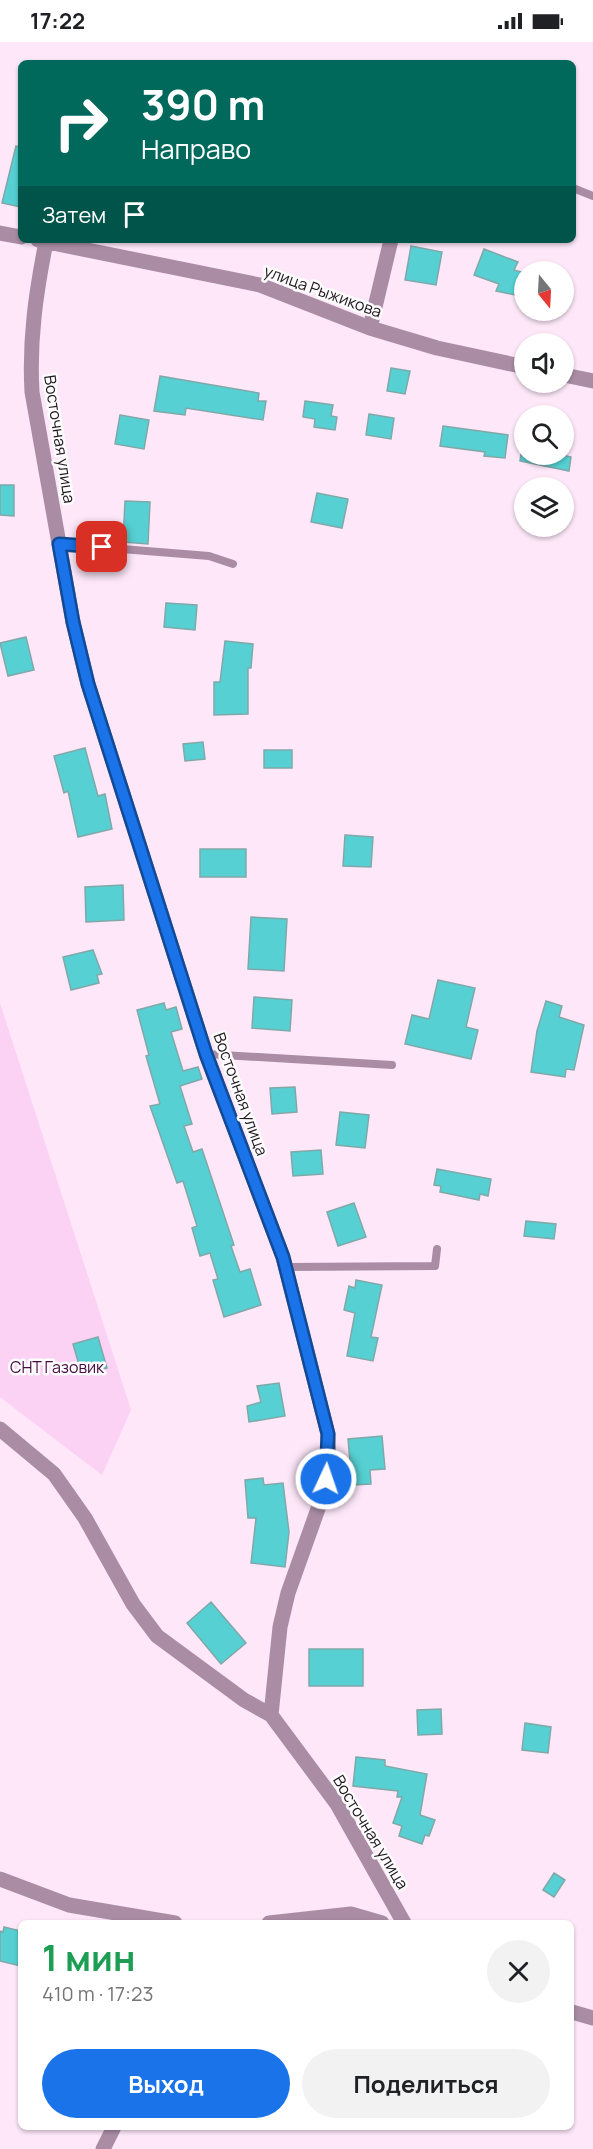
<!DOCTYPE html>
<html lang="ru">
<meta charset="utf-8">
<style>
body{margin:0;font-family:Manrope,sans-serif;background:#f2f2f2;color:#202124;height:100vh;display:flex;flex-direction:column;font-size:22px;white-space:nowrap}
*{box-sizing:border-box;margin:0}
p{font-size:20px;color:#757577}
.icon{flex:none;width:33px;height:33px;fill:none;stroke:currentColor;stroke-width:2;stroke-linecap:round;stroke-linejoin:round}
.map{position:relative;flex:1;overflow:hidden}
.sheet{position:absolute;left:18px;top:1878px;width:556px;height:210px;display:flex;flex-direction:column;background:#fff;border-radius:9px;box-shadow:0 2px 4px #0004}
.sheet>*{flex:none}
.hud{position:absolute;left:18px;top:18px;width:558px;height:183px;border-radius:9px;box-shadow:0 2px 4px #0004;background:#00695c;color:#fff;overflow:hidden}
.needle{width:39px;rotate:162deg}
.buttons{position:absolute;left:514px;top:219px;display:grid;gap:12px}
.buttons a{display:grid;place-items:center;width:60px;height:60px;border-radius:50%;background:#fff;box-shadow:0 2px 4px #0004;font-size:30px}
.pin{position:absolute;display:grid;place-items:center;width:51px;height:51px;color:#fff;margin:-26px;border-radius:12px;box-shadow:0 3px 9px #0006}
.me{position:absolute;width:66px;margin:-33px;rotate:3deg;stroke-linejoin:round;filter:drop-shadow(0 0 4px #0008)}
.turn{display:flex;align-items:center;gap:21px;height:126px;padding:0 24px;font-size:27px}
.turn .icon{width:78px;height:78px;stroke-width:2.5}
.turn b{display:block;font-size:42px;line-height:51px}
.then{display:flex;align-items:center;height:57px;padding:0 24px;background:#0003;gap:12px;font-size:22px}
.round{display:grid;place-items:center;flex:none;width:63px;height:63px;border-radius:32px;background:#f2f2f2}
.head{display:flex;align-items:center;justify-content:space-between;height:102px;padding:0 24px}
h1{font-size:36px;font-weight:700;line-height:45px;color:#1e9e55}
.button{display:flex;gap:12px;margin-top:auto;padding:12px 24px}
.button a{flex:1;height:69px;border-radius:36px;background:#1a73e8;color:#fff;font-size:24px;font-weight:700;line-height:69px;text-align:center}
.button a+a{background:#f2f2f2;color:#202124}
.status{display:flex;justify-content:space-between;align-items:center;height:42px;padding:0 30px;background:#fff;direction:ltr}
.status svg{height:16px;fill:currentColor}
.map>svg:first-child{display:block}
.green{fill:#fbd1f4}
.building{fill:#56d0d3;stroke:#81a8a9;stroke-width:1.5}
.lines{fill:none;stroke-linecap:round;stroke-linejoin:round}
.service{stroke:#aa8da5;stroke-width:8}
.minor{stroke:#aa8da5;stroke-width:15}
.route-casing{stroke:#114b97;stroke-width:15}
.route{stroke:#1a73e8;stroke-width:10}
.labels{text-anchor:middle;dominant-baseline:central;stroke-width:5;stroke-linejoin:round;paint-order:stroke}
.street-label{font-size:16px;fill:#20161e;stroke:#fcfcfc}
.park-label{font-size:16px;fill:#450b40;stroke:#fcfcfc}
</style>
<div class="status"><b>17:22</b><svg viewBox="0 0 49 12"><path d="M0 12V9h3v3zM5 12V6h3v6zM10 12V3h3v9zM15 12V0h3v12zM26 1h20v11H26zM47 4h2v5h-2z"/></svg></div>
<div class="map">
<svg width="593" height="2107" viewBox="0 0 593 2107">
<rect width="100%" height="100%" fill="#fde7f9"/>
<path class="green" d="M 0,961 L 131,1368 L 102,1433 L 0,1355 Z"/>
<path class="building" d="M 16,104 L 21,105 L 21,165 L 2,161 Z
M 411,204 L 442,210 L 436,243 L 405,238 Z
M 484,207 L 518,220 L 514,228 L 525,231 L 525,255 L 496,249 L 499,242 L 474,233 Z
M 391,326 L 410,329 L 405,352 L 387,349 Z
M 160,334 L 259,351 L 258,359 L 266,359 L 263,378 L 186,366 L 185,373 L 154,369 Z
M 305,359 L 333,363 L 331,374 L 337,375 L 335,388 L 314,385 L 315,377 L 303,375 Z
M 369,372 L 394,376 L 391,397 L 366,393 Z
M 120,373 L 149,378 L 144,407 L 115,402 Z
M 443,384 L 508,393 L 505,416 L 484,414 L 485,410 L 440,404 Z
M 521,412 L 558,412 L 571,415 L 569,429 L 520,419 Z
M 0,443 L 14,443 L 14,474 L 0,473 Z
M 317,451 L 348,457 L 342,486 L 311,480 Z
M 125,459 L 150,460 L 148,502 L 123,500 Z
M 166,561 L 197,563 L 195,588 L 164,585 Z
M 26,595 L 34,628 L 8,634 L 0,601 Z
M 225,599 L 253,602 L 251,626 L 248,626 L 248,672 L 214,673 L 214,640 L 220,640 Z
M 203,700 L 205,717 L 185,719 L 183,702 Z
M 85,706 L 98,754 L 105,752 L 112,787 L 78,795 L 68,749 L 64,751 L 54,714 Z
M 264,708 L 292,708 L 292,726 L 264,726 Z
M 345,793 L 373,795 L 371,825 L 343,824 Z
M 200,807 L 246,807 L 246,835 L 200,835 Z
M 123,843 L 124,878 L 86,880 L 85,845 Z
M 251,875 L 287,877 L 284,929 L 248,927 Z
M 93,908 L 102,932 L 97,933 L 99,941 L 71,948 L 63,915 Z
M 438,938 L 475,946 L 466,985 L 478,988 L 471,1017 L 405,1002 L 412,973 L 429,977 Z
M 254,955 L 292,958 L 290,989 L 252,986 Z
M 546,959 L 562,964 L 559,975 L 584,983 L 574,1028 L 566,1027 L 565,1035 L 531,1030 L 537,989 Z
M 164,961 L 166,968 L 176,965 L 182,987 L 171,990 L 183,1029 L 198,1025 L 202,1037 L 180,1044 L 192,1082 L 184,1084 L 193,1110 L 202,1107 L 234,1203 L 231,1204 L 240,1230 L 250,1227 L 261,1263 L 224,1275 L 213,1238 L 218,1237 L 210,1211 L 200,1214 L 192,1186 L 197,1184 L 183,1139 L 177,1141 L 150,1064 L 160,1062 L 146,1014 L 149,1013 L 137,968 Z
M 295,1045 L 297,1070 L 272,1072 L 270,1046 Z
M 340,1070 L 369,1073 L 365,1106 L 336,1103 Z
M 321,1108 L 323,1132 L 293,1134 L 291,1110 Z
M 437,1127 L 491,1137 L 488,1154 L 480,1152 L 479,1158 L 440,1150 L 441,1144 L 434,1143 Z
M 354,1161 L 366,1195 L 338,1204 L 327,1170 Z
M 526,1179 L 556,1182 L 554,1197 L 524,1194 Z
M 356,1238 L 382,1243 L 371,1295 L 378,1296 L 373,1319 L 347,1314 L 355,1271 L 344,1268 L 349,1244 L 355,1246 Z
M 98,1295 L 107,1326 L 82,1333 L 73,1302 Z
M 279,1341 L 285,1374 L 249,1380 L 247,1364 L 261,1360 L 257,1344 Z
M 382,1394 L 385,1427 L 370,1428 L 371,1442 L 352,1443 L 348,1397 Z
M 263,1436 L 264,1443 L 283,1441 L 289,1490 L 285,1525 L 251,1521 L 256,1476 L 248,1476 L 245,1438 Z
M 211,1560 L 246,1601 L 221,1622 L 187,1581 Z
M 309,1607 L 363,1607 L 363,1644 L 309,1644 Z
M 441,1667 L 442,1692 L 418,1693 L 417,1668 Z
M 525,1681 L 551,1685 L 548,1711 L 522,1708 Z
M 356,1715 L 385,1718 L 385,1724 L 427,1732 L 420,1773 L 435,1778 L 429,1794 L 425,1793 L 422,1802 L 399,1794 L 402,1784 L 393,1781 L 402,1755 L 397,1755 L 398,1749 L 353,1744 Z
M 554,1831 L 565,1838 L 554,1855 L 543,1848 Z
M 4,1885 L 21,1889 L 21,1924 L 0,1919 L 0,1889 L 3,1890 Z"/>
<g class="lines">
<path class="service" d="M 573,146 L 593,154
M 59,502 L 209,514 L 233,522
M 206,1012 L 392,1023
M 286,1225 L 435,1224 L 437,1207"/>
<path class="minor" d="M 0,191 L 21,195
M 38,198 L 260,243 L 370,286 L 437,306 L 525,325
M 46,200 C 36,250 29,298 32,350 L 73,580 L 88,642 L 206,1012 L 283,1215 L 328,1392 L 329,1423 L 324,1450 L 288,1551 L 280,1585 L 271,1673 L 337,1762 L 404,1881
M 370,286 L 391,198
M 564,333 L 593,339
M 0,1387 L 54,1432 L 85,1476 L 133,1562 L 157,1594 L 244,1658 L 271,1673
M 0,1837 L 69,1863 L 175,1881
M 269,1881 L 351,1872 L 382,1881
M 572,1970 L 593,1976
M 103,2107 L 114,2085"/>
</g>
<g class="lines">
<g class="route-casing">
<path id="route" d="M 102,505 L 59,502 L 73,580 L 88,642 L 206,1012 L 283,1215 L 328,1392 L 326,1437"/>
</g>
<use href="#route" class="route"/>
</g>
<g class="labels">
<g class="street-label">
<text transform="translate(323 249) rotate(20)">улица Рыжикова</text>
<text transform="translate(60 397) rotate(81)">Восточная улица</text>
<text transform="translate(241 1052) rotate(70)">Восточная улица</text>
<text transform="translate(371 1790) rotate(59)">Восточная улица</text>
</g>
<g class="park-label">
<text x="57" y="1325">СНТ Газовик</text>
</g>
</g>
</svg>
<div class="buttons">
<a><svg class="needle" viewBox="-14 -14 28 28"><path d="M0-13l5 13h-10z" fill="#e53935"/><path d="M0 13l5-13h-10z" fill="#757577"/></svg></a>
<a><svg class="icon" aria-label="sound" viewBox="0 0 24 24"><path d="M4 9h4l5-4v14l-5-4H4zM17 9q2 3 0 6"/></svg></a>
<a><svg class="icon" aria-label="search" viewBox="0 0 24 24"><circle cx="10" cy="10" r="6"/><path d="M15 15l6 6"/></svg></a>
<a><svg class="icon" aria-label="layers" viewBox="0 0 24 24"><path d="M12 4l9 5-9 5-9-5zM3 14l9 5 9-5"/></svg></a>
</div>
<div class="pin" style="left:102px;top:505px;background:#d93025"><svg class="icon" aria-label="arrive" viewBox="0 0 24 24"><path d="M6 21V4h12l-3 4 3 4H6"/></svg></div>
<svg class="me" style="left:326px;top:1437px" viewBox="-20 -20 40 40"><circle r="17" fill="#1a73e8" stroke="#fff" stroke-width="3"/><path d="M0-11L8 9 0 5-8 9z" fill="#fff"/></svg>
<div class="hud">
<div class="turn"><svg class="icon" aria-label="right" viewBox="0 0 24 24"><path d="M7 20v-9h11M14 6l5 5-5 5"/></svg><div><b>390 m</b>Направо</div></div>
<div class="then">Затем<svg class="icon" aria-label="arrive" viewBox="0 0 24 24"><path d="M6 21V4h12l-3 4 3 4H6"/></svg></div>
</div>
<section class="sheet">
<div class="head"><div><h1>1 мин</h1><p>410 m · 17:23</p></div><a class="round"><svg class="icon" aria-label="close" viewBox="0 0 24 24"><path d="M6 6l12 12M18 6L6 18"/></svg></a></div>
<div class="button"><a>Выход</a><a>Поделиться</a></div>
</section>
</div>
